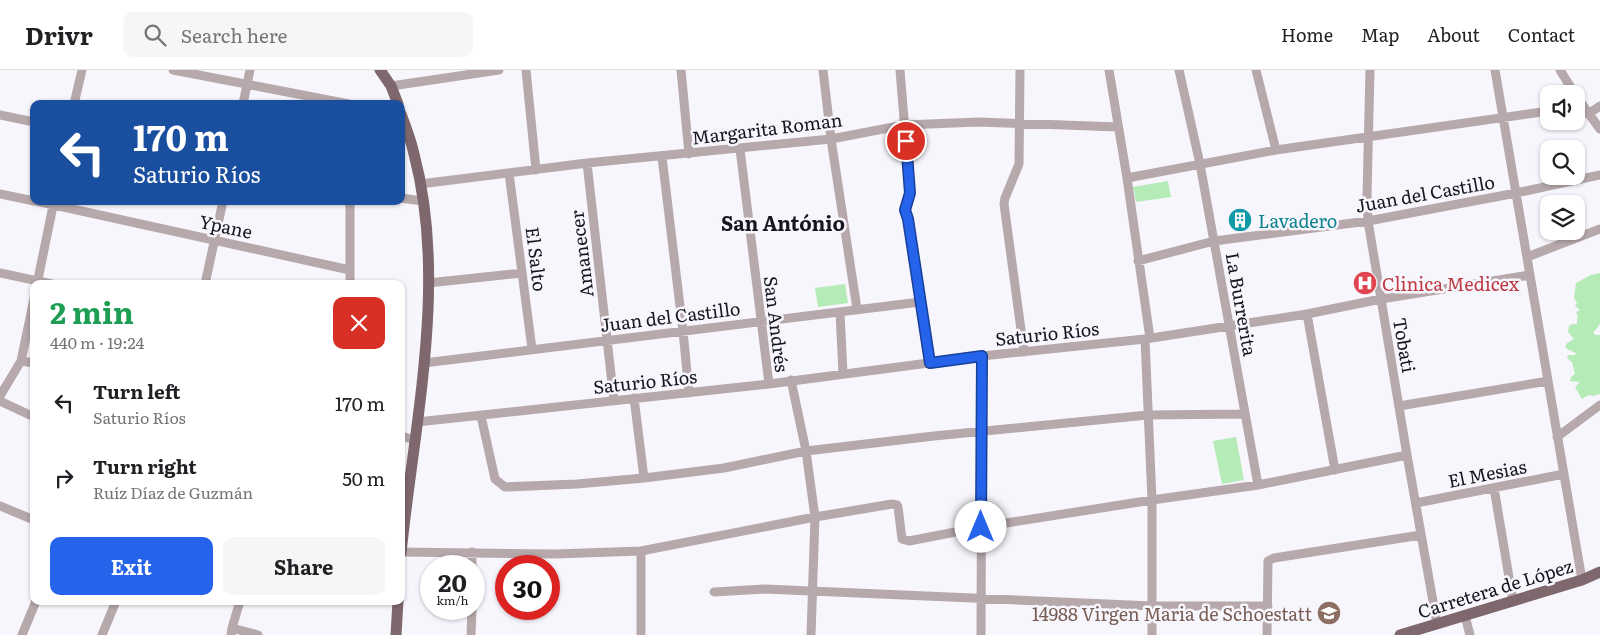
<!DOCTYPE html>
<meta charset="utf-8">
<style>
body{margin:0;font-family:Literata,serif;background:#f6f6f6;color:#202124;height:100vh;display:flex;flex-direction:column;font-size:19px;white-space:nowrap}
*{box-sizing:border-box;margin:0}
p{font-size:16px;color:#757577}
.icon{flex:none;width:28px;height:28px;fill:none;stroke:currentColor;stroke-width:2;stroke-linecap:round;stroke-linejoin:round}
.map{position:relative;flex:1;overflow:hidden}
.drawer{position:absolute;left:30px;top:210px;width:375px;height:325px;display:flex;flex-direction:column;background:#fff;border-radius:10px;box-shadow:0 1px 4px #0004}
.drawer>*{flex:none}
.guide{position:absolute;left:30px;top:30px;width:375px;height:105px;border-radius:10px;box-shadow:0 1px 4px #0004;background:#1a4fa0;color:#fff;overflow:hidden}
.tools{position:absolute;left:1540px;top:15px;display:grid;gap:10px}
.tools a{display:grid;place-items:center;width:45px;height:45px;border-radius:10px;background:#fff;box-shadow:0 1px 4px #0004;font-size:25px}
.speed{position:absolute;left:420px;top:485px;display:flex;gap:10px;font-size:25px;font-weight:700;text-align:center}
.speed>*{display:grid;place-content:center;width:65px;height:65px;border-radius:50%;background:#fff;box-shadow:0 1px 4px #0004;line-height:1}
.speed small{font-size:12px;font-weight:400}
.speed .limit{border:8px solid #d22;background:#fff;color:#111}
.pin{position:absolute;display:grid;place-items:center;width:42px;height:42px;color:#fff;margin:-21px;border:2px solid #fff;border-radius:50%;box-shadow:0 1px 5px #0007}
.me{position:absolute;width:55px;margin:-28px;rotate:0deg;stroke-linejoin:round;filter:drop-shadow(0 0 4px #0008)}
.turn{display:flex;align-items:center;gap:18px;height:105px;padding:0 20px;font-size:22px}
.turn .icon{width:65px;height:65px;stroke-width:2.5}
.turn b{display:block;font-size:35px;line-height:42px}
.round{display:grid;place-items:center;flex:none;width:52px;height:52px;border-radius:10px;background:#f6f6f6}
.summary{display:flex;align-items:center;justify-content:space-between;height:85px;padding:0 20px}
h1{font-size:30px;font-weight:700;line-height:38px;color:#1e9e55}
.cta{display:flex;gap:10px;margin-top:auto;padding:10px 20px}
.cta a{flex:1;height:58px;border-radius:10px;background:#2563eb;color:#fff;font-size:20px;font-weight:700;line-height:58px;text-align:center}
.cta a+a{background:#f6f6f6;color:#202124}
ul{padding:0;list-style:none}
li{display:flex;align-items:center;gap:15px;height:75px;padding:0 20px}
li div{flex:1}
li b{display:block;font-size:19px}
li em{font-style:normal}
header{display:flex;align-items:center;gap:30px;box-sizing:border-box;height:70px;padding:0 25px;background:#fff;border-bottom:1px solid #e0e0e0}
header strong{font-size:24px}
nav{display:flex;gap:28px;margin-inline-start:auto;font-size:18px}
.search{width:350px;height:45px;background:#f6f6f6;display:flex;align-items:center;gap:12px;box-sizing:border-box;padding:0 18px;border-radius:10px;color:#757577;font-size:19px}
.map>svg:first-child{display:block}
.green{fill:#b4ebb6}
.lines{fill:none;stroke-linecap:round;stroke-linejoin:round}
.minor{stroke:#b6a8ab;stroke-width:9}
.major{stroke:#7e676d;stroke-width:11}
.route-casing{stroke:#184099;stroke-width:12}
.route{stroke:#2563eb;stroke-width:9}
.labels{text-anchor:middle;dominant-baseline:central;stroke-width:5;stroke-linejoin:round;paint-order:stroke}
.street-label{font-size:18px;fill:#17151e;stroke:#f7f6fc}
.culture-label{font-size:18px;fill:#0d838f;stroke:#f7f6fc;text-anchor:start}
.health-label{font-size:18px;fill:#be3a42;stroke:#f7f6fc;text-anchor:start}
.education-label{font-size:18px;fill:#785e54;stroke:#f7f6fc;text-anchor:end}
.quarter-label{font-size:20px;font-weight:bold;fill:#17151e;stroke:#f7f6fc}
</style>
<header>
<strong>Drivr</strong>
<div class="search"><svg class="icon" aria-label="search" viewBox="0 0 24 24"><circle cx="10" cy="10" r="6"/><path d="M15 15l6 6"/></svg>Search here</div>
<nav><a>Home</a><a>Map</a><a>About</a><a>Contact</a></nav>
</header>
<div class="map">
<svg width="1600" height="565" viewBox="0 0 1600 565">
<rect width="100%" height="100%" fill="#f7f6fc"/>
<path class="green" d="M 1168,111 L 1171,127 L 1136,132 L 1133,117 Z
M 1600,203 L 1600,254 L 1593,263 L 1596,265 L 1600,265 L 1600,324 L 1593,326 L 1589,325 L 1582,329 L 1575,317 L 1580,312 L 1570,311 L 1571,307 L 1575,304 L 1572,292 L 1567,288 L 1568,285 L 1575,285 L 1576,283 L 1567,279 L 1565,277 L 1567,273 L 1574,269 L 1568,262 L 1569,256 L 1573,254 L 1577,254 L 1577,249 L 1578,247 L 1576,242 L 1580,240 L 1575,236 L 1577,233 L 1574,228 L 1576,213 L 1591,205 Z
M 845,214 L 848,233 L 818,237 L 815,218 Z
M 1236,367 L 1244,410 L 1222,414 L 1213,371 Z"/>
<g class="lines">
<path class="minor" d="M 173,0 L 349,34
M 526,0 L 536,100
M 681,0 L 689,84
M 823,0 L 831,69 L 857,239
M 900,0 L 910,123 L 905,140 L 908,149 L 930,293
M 1020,0 L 1019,94 L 1005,128 L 1004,134 L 1024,282
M 1109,0 L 1127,108 L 1150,268
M 1179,0 L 1200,94 L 1258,415
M 1256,0 L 1276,80
M 1370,0 L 1367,125 L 1368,151 L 1407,385 L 1437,554
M 1495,0 L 1582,510
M 1560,0 L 1575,24
M 391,16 L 499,0
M 1576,26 L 1600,59
M 74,34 L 82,0
M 243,34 L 250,0
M 1588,44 L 1600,36
M 0,45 L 34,52
M 740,79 L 769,314
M 662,87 L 683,261 L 689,323
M 587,93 L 614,331
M 509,103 L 532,279
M 1127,108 L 1276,80 L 1549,41
M 420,114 L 587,93 L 831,69 L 904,55 L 979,52 L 1118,57
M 0,124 L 34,131
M 401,128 L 422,131
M 36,131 L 350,200
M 1527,187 L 1600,159
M 1138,191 L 1214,171 L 1368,151 L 1516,123 L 1600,105
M 0,203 L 52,214
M 428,213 L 522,203
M 37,214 L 54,131
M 205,214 L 223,131
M 350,214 L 350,131
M 840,242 L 843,304
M 1307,244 L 1335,400
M 1145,269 L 1152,430 L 1152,565
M 21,291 L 34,293
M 424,293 L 920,232
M 791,310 L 806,381 L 815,447 L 811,565
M 0,326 L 21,291 L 34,229
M 634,328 L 644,408
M 0,331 L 34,347
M 1399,336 L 1548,311
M 481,346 L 495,409 L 505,417 L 577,414 L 644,408 L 724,398 L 806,381 L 934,366 L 1148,345 L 1245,344
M 417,352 L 769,314 L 982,286 L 1145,269 L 1307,244 L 1381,229 L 1530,205
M 401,366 L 415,370
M 1557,367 L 1600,335
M 1494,418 L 1513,531
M 1416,433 L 1564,404
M 0,436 L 34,450
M 401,482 L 555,484 L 641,481 L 815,447 L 892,434 L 897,435 L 898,437 L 902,469 L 909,471 L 981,457 L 1152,430 L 1258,415 L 1407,385
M 472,496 L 472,482
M 714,522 L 765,519 L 1152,536 L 1268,536
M 1465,546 L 1470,565
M 232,558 L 240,531
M 22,565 L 36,531
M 102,565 L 116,531
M 231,565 L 232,558 L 258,565
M 471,565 L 472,539
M 641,565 L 641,481
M 981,565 L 982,286
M 1267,565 L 1268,491 L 1274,488 L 1421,465"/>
<path class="major" d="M 380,0 L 391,16 L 398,34
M 401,44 C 406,57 411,70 414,84 C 448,212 414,354 401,483
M 396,565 L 398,531
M 1400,565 L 1582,510 L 1600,502"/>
</g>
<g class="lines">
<g class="route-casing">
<path id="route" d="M 906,71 L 910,123 L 905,140 L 908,149 L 930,293 L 982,286 L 981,457"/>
</g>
<use href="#route" class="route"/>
</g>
<defs>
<g id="building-disc" transform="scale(1.25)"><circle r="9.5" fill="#0f9aa8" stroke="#f7f6fc"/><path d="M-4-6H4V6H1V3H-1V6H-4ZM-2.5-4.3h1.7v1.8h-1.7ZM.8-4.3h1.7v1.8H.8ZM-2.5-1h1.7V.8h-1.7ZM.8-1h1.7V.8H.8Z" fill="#fff"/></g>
<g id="hospital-disc" transform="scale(1.25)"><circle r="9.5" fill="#e0444e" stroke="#f7f6fc"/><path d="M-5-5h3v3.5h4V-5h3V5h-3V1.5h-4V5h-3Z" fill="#fff"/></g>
<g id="school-disc" transform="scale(1.25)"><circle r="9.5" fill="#8d6e63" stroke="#f7f6fc"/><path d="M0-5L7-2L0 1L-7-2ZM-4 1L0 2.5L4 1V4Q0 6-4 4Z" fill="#fff"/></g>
</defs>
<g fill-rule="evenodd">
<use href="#building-disc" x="1240" y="150"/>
<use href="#hospital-disc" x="1365" y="213"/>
<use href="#school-disc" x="1329" y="543"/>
</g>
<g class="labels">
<g class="street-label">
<text transform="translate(767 58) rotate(-7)">Margarita Roman</text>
<text transform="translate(1425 123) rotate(-10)">Juan del Castillo</text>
<text transform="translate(226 156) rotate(12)">Ypane</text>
<text transform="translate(581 184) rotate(-97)">Amanecer</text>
<text transform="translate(537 189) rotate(83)">El Salto</text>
<text transform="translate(1242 234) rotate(80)">La Burrerita</text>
<text transform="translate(670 246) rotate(-7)">Juan del Castillo</text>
<text transform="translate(777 254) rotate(83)">San Andrés</text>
<text transform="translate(1047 263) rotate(-6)">Saturio Ríos</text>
<text transform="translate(1405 275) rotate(80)">Tobati</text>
<text transform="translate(645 311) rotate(-6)">Saturio Ríos</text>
<text transform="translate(1487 403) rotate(-11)">El Mesias</text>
<text transform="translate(1495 518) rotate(-17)">Carretera de López</text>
</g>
<g class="culture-label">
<text x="1258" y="150">Lavadero</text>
</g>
<g class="health-label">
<text x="1382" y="213">Clinica Medicex</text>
</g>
<g class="education-label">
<text x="1312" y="543">14988 Virgen Maria de Schoestatt</text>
</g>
<g class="quarter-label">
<text x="783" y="152">San António</text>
</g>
</g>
</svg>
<div class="tools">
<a><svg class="icon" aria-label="sound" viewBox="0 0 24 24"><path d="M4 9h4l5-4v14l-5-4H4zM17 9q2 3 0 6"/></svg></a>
<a><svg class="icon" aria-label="search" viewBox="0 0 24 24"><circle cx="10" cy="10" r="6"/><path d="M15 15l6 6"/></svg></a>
<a><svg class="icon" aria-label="layers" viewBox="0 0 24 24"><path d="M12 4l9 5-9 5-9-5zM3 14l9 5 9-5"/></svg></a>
</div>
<div class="speed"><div>20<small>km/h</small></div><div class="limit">30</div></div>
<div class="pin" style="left:906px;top:71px;background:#d93025"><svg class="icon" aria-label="arrive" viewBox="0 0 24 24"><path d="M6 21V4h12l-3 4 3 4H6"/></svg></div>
<svg class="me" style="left:981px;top:457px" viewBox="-20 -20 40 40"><circle r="19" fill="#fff"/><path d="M0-13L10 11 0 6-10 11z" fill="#2563eb"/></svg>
<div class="guide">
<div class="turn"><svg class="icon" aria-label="left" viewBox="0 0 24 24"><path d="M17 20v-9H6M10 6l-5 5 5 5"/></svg><div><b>170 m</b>Saturio Ríos</div></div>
</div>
<section class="drawer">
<div class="summary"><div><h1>2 min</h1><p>440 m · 19:24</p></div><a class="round" style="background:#d93025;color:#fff"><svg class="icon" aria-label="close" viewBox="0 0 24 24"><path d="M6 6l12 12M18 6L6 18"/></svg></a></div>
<ul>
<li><svg class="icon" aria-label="left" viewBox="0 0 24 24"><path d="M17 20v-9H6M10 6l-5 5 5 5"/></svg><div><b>Turn left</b><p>Saturio Ríos</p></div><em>170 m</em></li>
<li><svg class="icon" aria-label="right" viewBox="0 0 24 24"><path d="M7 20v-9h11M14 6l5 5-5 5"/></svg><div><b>Turn right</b><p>Ruíz Díaz de Guzmán</p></div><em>50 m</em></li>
</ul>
<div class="cta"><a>Exit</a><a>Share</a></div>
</section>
</div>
